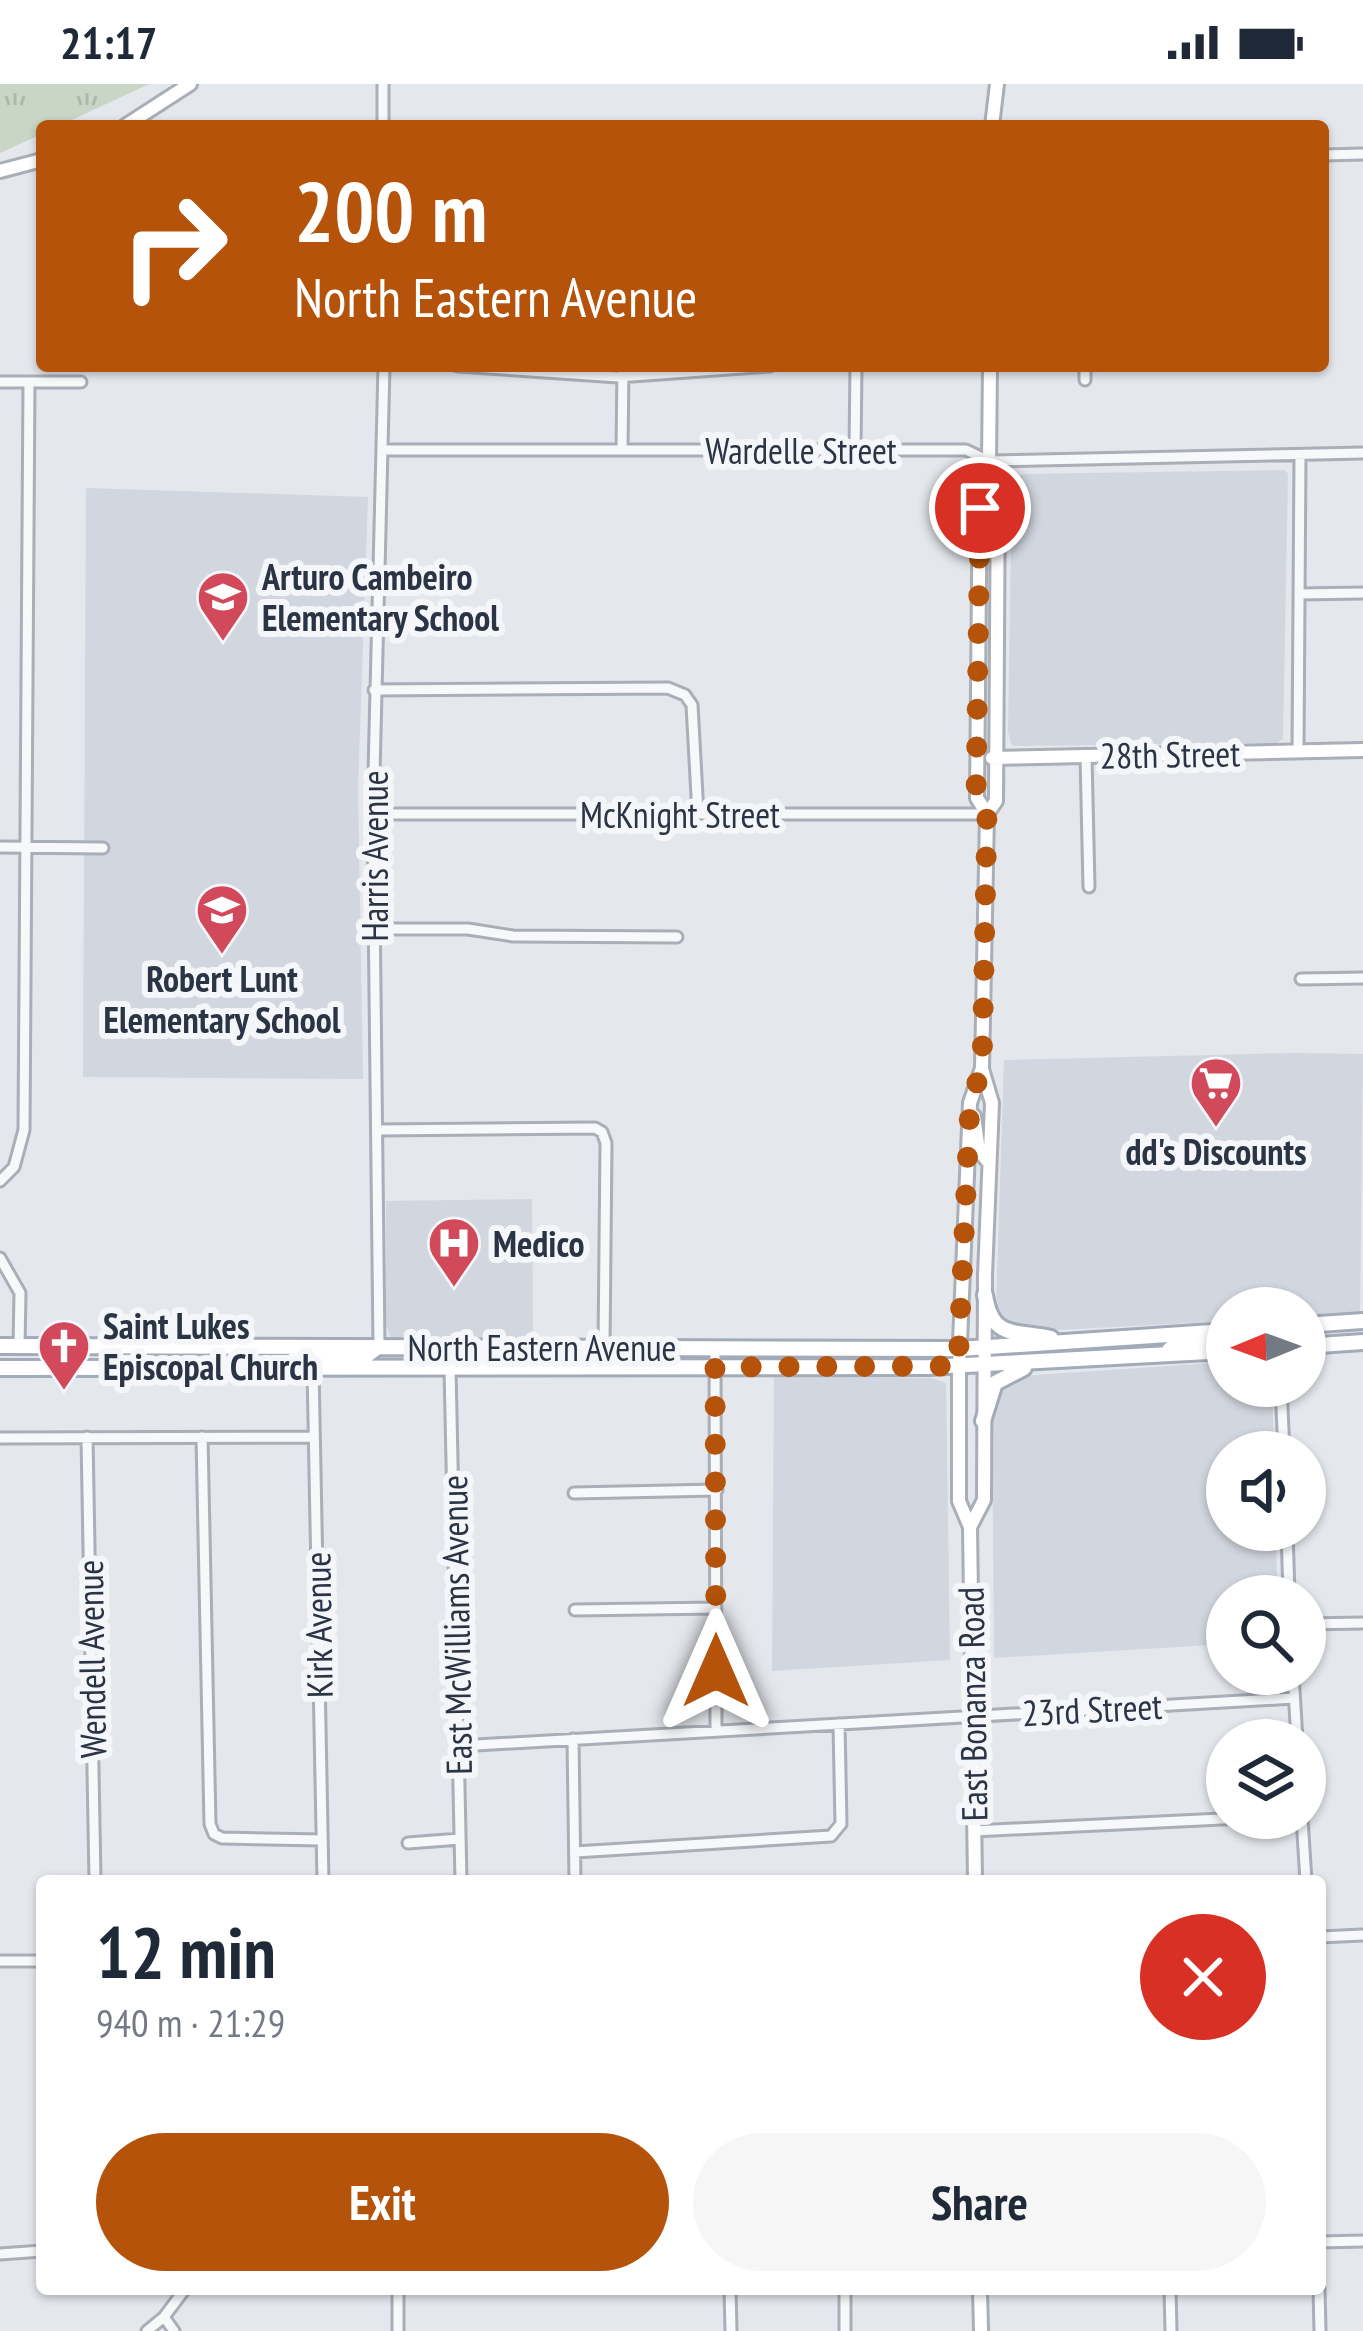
<!DOCTYPE html>
<meta charset="utf-8">
<style>
body{margin:0;font-family:"PT Sans Narrow",sans-serif;background:#f6f6f7;color:#1f2937;height:100vh;display:flex;flex-direction:column;font-size:45px;white-space:nowrap}
*{box-sizing:border-box;margin:0}
p{font-size:39px;color:#747a83}
.icon{flex:none;width:66px;height:66px;fill:none;stroke:currentColor;stroke-width:2;stroke-linecap:round;stroke-linejoin:round}
.map{position:relative;flex:1;overflow:hidden}
.panel{position:absolute;left:36px;top:1791px;width:1290px;height:420px;display:flex;flex-direction:column;background:#fff;border-radius:12px;box-shadow:0 3px 9px #0004}
.panel>*{flex:none}
.guide{position:absolute;left:36px;top:36px;width:1293px;height:252px;border-radius:12px;box-shadow:0 3px 9px #0004;background:#b45309;color:#fff;overflow:hidden}
.needle{width:78px;rotate:269deg}
.tools{position:absolute;left:1206px;top:1203px;display:grid;gap:24px}
.tools a{display:grid;place-items:center;width:120px;height:120px;border-radius:50%;background:#fff;box-shadow:0 3px 9px #0004;font-size:60px}
.pin{position:absolute;display:grid;place-items:center;width:102px;height:102px;color:#fff;margin:-51px;border:6px solid #fff;border-radius:50%;box-shadow:0 3px 12px #0007}
.me{position:absolute;width:132px;margin:-66px;rotate:0deg;stroke-linejoin:round;filter:drop-shadow(0 0 9px #0008)}
.turn{display:flex;align-items:center;gap:42px;height:252px;padding:0 60px;font-size:54px}
.turn .icon{width:156px;height:156px;stroke-width:2.5}
.turn b{display:block;font-size:84px;line-height:102px}
.round{display:grid;place-items:center;flex:none;width:126px;height:126px;border-radius:63px;background:#f6f6f7}
.overview{display:flex;align-items:center;justify-content:space-between;height:204px;padding:0 60px}
h1{font-size:72px;font-weight:700;line-height:90px}
.action{display:flex;gap:24px;margin-top:auto;padding:24px 60px}
.action a{flex:1;height:138px;border-radius:72px;background:#b45309;color:#fff;font-size:48px;font-weight:700;line-height:138px;text-align:center}
.action a+a{background:#f6f6f7;color:#1f2937}
.status{display:flex;justify-content:space-between;align-items:center;height:84px;padding:0 60px;background:#fff;direction:ltr}
.status svg{height:33px;fill:currentColor}
.map>svg:first-child{display:block}
.built{fill:#d2d6de}
.park{fill:url(#park-tufts)}
.lines{fill:none;stroke-linecap:round;stroke-linejoin:round}
.street-casing{stroke:#a9aeb7;stroke-width:15}
.secondary-casing{stroke:#a9aeb7;stroke-width:18}
.primary-casing{stroke:#a3abb8;stroke-width:20}
.street{stroke:#f7f8fa;stroke-width:9}
.secondary{stroke:#fff;stroke-width:12}
.primary{stroke:#fff;stroke-width:14}
.route{stroke:#b45309;stroke-width:21;stroke-dasharray:0 37.8}
.labels{text-anchor:middle;dominant-baseline:central;stroke-width:12;stroke-linejoin:round;paint-order:stroke}
.street-label{font-size:36px;fill:#2b3445;stroke:#f4f6f9}
.poi-label{font-size:36px;font-weight:bold;fill:#2b3445;stroke:#f4f6f9;text-anchor:start}
</style>
<div class="status"><b>21:17</b><svg viewBox="0 0 49 12"><path d="M0 12V9h3v3zM5 12V6h3v6zM10 12V3h3v9zM15 12V0h3v12zM26 1h20v11H26zM47 4h2v5h-2z"/></svg></div>
<div class="map">
<svg width="1363" height="2247" viewBox="0 0 1363 2247">
<defs>
<pattern id="park-tufts" width="24" height="20" patternUnits="userSpaceOnUse" patternTransform="scale(3)"><rect width="24" height="20" fill="#c9d6c5"/><path d="M3 7l-1-3M5 7V3M7 7l1-3M15 17l-1-3M17 17v-4M19 17l1-3" fill="none" stroke="#adb8ab"/></pattern>
</defs>
<rect width="100%" height="100%" fill="#e4e7ec"/>
<path class="built" d="M 1285,386 L 1288,390 L 1283,655 L 1277,659 L 1012,662 L 1008,648 L 1012,394 L 1023,390 Z
M 86,404 L 368,413 L 358,705 L 363,995 L 83,993 Z
M 1292,969 L 1363,970 L 1360,1230 L 1305,1233 L 1305,1224 L 1227,1224 L 1227,1237 L 1039,1247 L 1019,1246 L 1001,1237 L 996,1222 L 1004,976 Z
M 532,1115 L 533,1255 L 395,1255 L 390,1252 L 386,1240 L 386,1117 Z
M 1227,1278 L 1227,1302 L 1272,1302 L 1274,1368 L 1227,1368 L 1227,1446 L 1276,1446 L 1277,1512 L 1227,1512 L 1227,1560 L 994,1574 L 992,1320 L 1001,1301 L 1021,1292 Z
M 774,1292 L 931,1294 L 946,1299 L 950,1576 L 772,1587 Z"/>
<path class="park" d="M 0,0 L 149,0 L 59,42 L 42,42 L 42,50 L 0,69 Z"/>
<g class="lines">
<g class="street-casing">
<path id="street" d="M 383,0 L 383,42
M 1323,71 L 1363,70
M 458,282 L 618,293 L 770,282
M 1085,296 L 1085,282
M 0,298 L 81,298
M 382,366 L 966,366 L 989,377 L 1363,369
M 622,366 L 623,282
M 855,366 L 856,282
M 1299,510 L 1363,509
M 374,606 L 668,604 L 685,611 L 692,621 L 698,730
M 1298,667 L 1300,371
M 1086,672 L 1089,803
M 373,730 L 987,730
M 0,763 L 103,764
M 374,845 L 468,845 L 513,852 L 677,853
M 1301,895 L 1363,894
M 379,1046 L 595,1044 L 602,1048 L 606,1059 L 604,1264
M 0,1097 L 14,1083 L 24,1046 L 29,298
M 0,1174 L 20,1209 L 19,1263
M 379,1262 L 373,730 L 384,282
M 715,1264 L 716,1647
M 450,1284 L 461,1797
M 313,1285 L 323,1797
M 1281,1302 L 1284,1368
M 87,1353 L 95,1797
M 202,1353 L 210,1740 L 214,1750 L 222,1754 L 322,1756
M 0,1354 L 314,1353
M 574,1409 L 717,1406
M 1287,1446 L 1289,1512
M 575,1526 L 716,1524
M 1305,1540 L 1363,1539
M 1293,1590 L 1297,1656
M 573,1655 L 575,1797
M 459,1662 L 1294,1614
M 1302,1734 L 1306,1797
M 974,1747 L 1242,1734
M 408,1759 L 460,1755
M 575,1768 L 831,1752 L 841,1740 L 839,1640
M 1320,1853 L 1363,1851
M 0,1877 L 42,1877
M 1320,2158 L 1363,2157
M 0,2170 L 42,2167
M 730,2205 L 731,2247
M 845,2205 L 845,2247
M 1170,2205 L 1171,2247
M 1319,2205 L 1320,2247
M 164,2233 L 185,2205
M 147,2247 L 164,2233 L 174,2247
M 398,2247 L 398,2205"/>
</g>
<g class="secondary-casing">
<path id="secondary" d="M 125,42 L 190,0
M 992,42 L 997,0
M 0,87 L 42,76
M 992,674 L 1363,666
M 987,730 L 977,714 L 980,389 L 989,377 L 990,282
M 974,1032 L 979,1067 L 989,1079
M 970,1443 L 984,1416 L 985,1191 L 992,1019 L 982,985
M 975,1797 L 970,1443 L 959,1417 L 959,1282 L 970,1019 L 982,984 L 987,730 L 996,717 L 998,391 L 989,377
M 980,2205 L 981,2247"/>
</g>
<g class="primary-casing">
<path id="primary" d="M 985,1211 C 992,1256 1015,1246 1051,1254
M 1305,1241 L 1363,1237
M 0,1262 L 959,1265 L 1227,1247
M 1305,1262 L 1363,1258
M 1169,1266 L 1176,1261 L 1213,1257 L 1223,1247
M 450,1283 L 455,1276 L 501,1270
M 0,1284 L 929,1283 L 1227,1267
M 280,1285 L 298,1273 L 365,1273 L 379,1262
M 983,1337 L 995,1299 L 1024,1284"/>
</g>
<use href="#street" class="street"/>
<use href="#secondary" class="secondary"/>
<use href="#primary" class="primary"/>
</g>
<g class="lines">
<path class="route" d="M 716,1587 L 715,1283 L 958,1282 L 970,1019 L 982,984 L 987,730 L 976,714 L 980,424"/>
</g>
<defs>
<g id="school-pin" transform="scale(2.7)"><path d="M0 17L-7.5 6A9.5 9.5 0 1 1 7.5 6Z" fill="#d1495b" stroke="#f4f6f9"/><path d="M0-5L7-2L0 1L-7-2ZM-4 1L0 2.5L4 1V4Q0 6-4 4Z" fill="#fff"/></g>
<g id="supermarket-pin" transform="scale(2.7)"><path d="M0 17L-7.5 6A9.5 9.5 0 1 1 7.5 6Z" fill="#d1495b" stroke="#f4f6f9"/><path d="M-6-5.5h2.5l.6 2H6L4.5 2H-2.5L-4.4-4H-6ZM-1.5 3.2a1.3 1.3 0 1 0 .1 0ZM3 3.2a1.3 1.3 0 1 0 .1 0Z" fill="#fff"/></g>
<g id="hospital-pin" transform="scale(2.7)"><path d="M0 17L-7.5 6A9.5 9.5 0 1 1 7.5 6Z" fill="#d1495b" stroke="#f4f6f9"/><path d="M-5-5h3v3.5h4V-5h3V5h-3V1.5h-4V5h-3Z" fill="#fff"/></g>
<g id="church-pin" transform="scale(2.7)"><path d="M0 17L-7.5 6A9.5 9.5 0 1 1 7.5 6Z" fill="#d1495b" stroke="#f4f6f9"/><path d="M-1.2-6h2.4v3.5h3.3v2.4h-3.3V6h-2.4V-.1h-3.3v-2.4h3.3Z" fill="#fff"/></g>
</defs>
<g fill-rule="evenodd">
<use href="#school-pin" x="223" y="513"/>
<use href="#school-pin" x="222" y="826"/>
<use href="#supermarket-pin" x="1216" y="999"/>
<use href="#hospital-pin" x="454" y="1159"/>
<use href="#church-pin" x="64" y="1262"/>
</g>
<g class="labels">
<g class="street-label">
<text x="801" y="366">Wardelle Street</text>
<text transform="translate(1170 670) rotate(-1)">28th Street</text>
<text x="680" y="730">McKnight Street</text>
<text transform="translate(374 772) rotate(-90)">Harris Avenue</text>
<text x="542" y="1263">North Eastern Avenue</text>
<text transform="translate(318 1541) rotate(-91)">Kirk Avenue</text>
<text transform="translate(456 1541) rotate(-91)">East McWilliams Avenue</text>
<text transform="translate(91 1575) rotate(-91)">Wendell Avenue</text>
<text transform="translate(972 1620) rotate(-91)">East Bonanza Road</text>
<text transform="translate(1092 1625) rotate(-3)">23rd Street</text>
</g>
<g class="poi-label">
<text x="262" y="492">Arturo Cambeiro<tspan x="262" dy="41">Elementary School</tspan></text>
<text x="222" y="894" text-anchor="middle">Robert Lunt<tspan x="222" dy="41">Elementary School</tspan></text>
<text x="1216" y="1067" text-anchor="middle">dd's Discounts</text>
<text x="493" y="1159">Medico</text>
<text x="103" y="1241">Saint Lukes<tspan x="103" dy="41">Episcopal Church</tspan></text>
</g>
</g>
</svg>
<div class="tools">
<a><svg class="needle" viewBox="-14 -14 28 28"><path d="M0-13l5 13h-10z" fill="#e53935"/><path d="M0 13l5-13h-10z" fill="#747a83"/></svg></a>
<a><svg class="icon" aria-label="sound" viewBox="0 0 24 24"><path d="M4 9h4l5-4v14l-5-4H4zM17 9q2 3 0 6"/></svg></a>
<a><svg class="icon" aria-label="search" viewBox="0 0 24 24"><circle cx="10" cy="10" r="6"/><path d="M15 15l6 6"/></svg></a>
<a><svg class="icon" aria-label="layers" viewBox="0 0 24 24"><path d="M12 4l9 5-9 5-9-5zM3 14l9 5 9-5"/></svg></a>
</div>
<div class="pin" style="left:980px;top:424px;background:#d93025"><svg class="icon" aria-label="arrive" viewBox="0 0 24 24"><path d="M6 21V4h12l-3 4 3 4H6"/></svg></div>
<svg class="me" style="left:716px;top:1587px" viewBox="-20 -20 40 40"><path d="M0-17L14 15 0 8-14 15z" fill="#b45309" stroke="#fff" stroke-width="4"/></svg>
<div class="guide">
<div class="turn"><svg class="icon" aria-label="right" viewBox="0 0 24 24"><path d="M7 20v-9h11M14 6l5 5-5 5"/></svg><div><b>200 m</b>North Eastern Avenue</div></div>
</div>
<section class="panel">
<div class="overview"><div><h1>12 min</h1><p>940 m · 21:29</p></div><a class="round" style="background:#d93025;color:#fff"><svg class="icon" aria-label="close" viewBox="0 0 24 24"><path d="M6 6l12 12M18 6L6 18"/></svg></a></div>
<div class="action"><a>Exit</a><a>Share</a></div>
</section>
</div>
